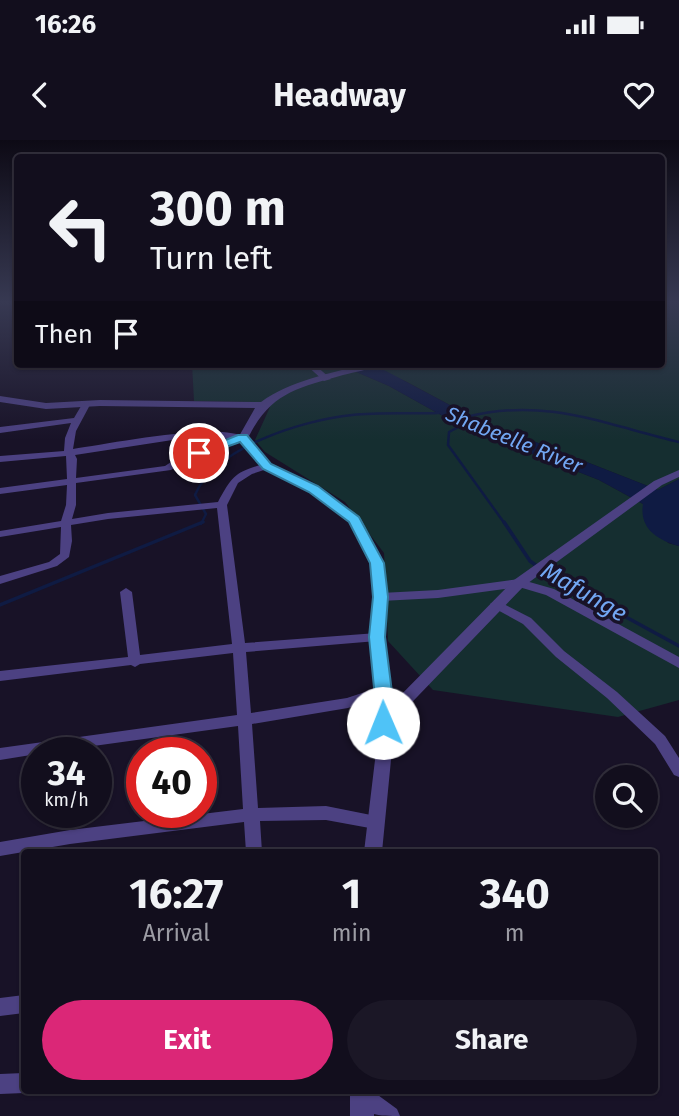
<!DOCTYPE html>
<style>
body{margin:0;font-family:"Fira Sans",sans-serif;background:#1b1726;color:#f1f3f6;height:100vh;display:flex;flex-direction:column;font-size:26px;white-space:nowrap}
*{box-sizing:border-box;margin:0}
p{font-size:23px;color:#9c9ca4}
.icon{flex:none;width:38px;height:38px;fill:none;stroke:currentColor;stroke-width:2;stroke-linecap:round;stroke-linejoin:round}
.map{position:relative;flex:1;overflow:hidden}
.side{position:absolute;left:21px;top:709px;width:637px;height:245px;display:flex;flex-direction:column;background:#120e1d;border-radius:7px;box-shadow:0 2px 5px #0004,0 0 0 2px #312e3b}
.side>*{flex:none}
.hud{position:absolute;left:14px;top:14px;width:651px;height:214px;border-radius:7px;box-shadow:0 2px 5px #0004,0 0 0 2px #312e3b;background:#120e1d;color:#f1f3f6;overflow:hidden}
.controls{position:absolute;left:595px;top:625px;display:grid;gap:14px}
.controls a{display:grid;place-items:center;width:63px;height:63px;border-radius:50%;background:#120e1d;box-shadow:0 2px 5px #0004,0 0 0 2px #312e3b;font-size:35px}
.speed{position:absolute;left:21px;top:597px;display:flex;gap:14px;font-size:35px;font-weight:700;text-align:center}
.speed>*{display:grid;place-content:center;width:91px;height:91px;border-radius:50%;background:#120e1d;box-shadow:0 2px 5px #0004,0 0 0 2px #312e3b;line-height:1}
.speed small{font-size:18px;font-weight:400}
.speed .limit{border:10px solid #d22;background:#fff;color:#111}
.pin{position:absolute;display:grid;place-items:center;width:60px;height:60px;color:#fff;margin:-30px;border:4px solid #fff;border-radius:50%;box-shadow:0 2px 7px #0007}
.me{position:absolute;width:77px;margin:-38px;rotate:359deg;stroke-linejoin:round;filter:drop-shadow(0 0 5px #0008)}
.turn{display:flex;align-items:center;gap:24px;height:147px;padding:0 21px;font-size:32px}
.turn .icon{width:91px;height:91px;stroke-width:2.5}
.turn b{display:block;font-size:49px;line-height:60px}
.then{display:flex;align-items:center;height:66px;padding:0 21px;background:#0003;gap:14px;font-size:26px}
.eta{display:flex;justify-content:space-evenly;align-items:center;height:119px;text-align:center}
.eta b{font-size:42px;font-weight:700;line-height:49px}
.cta{display:flex;gap:14px;margin-top:auto;padding:14px 21px}
.cta a{flex:1;height:80px;border-radius:42px;background:#db2777;color:#fff;font-size:28px;font-weight:700;line-height:80px;text-align:center}
.cta a+a{background:#1b1726;color:#f1f3f6}
.status{display:flex;justify-content:space-between;align-items:center;height:49px;padding:0 35px;background:#120e1d;direction:ltr}
.status svg{height:19px;fill:currentColor}
header{display:flex;justify-content:space-between;align-items:center;height:91px;padding:0 21px;background:#120e1d;font-size:32px;font-weight:700}
.map>svg:first-child{display:block}
.green{fill:#152e30}
.water{fill:#0f1b43}
.lines{fill:none;stroke-linecap:round;stroke-linejoin:round}
.stream-far1{stroke:#0f1b43;stroke-width:2.5}
.stream{stroke:#0f1b43;stroke-width:3.5}
.minor{fill:#4c4182;fill-rule:evenodd}
.tertiary{fill:#4c4182;fill-rule:evenodd}
.route{fill:#4fc3f7;stroke:#337fa1;stroke-width:2}
.labels{text-anchor:middle;dominant-baseline:central;stroke-width:7;stroke-linejoin:round;paint-order:stroke}
.far-water-label{font-size:21px;font-style:italic;fill:#72a7f3;stroke:#181227}
.water-label{font-size:24px;font-style:italic;fill:#72a7f3;stroke:#181227}
</style>
<div class="status"><b>16:26</b><svg viewBox="0 0 49 12"><path d="M0 12V9h3v3zM5 12V6h3v6zM10 12V3h3v9zM15 12V0h3v12zM26 1h20v11H26zM47 4h2v5h-2z"/></svg></div>
<header><svg class="icon" aria-label="back" viewBox="0 0 24 24"><path d="M15 5l-7 7 7 7"/></svg>Headway<svg class="icon" aria-label="heart" viewBox="0 0 24 24"><path d="M12 20l-8-8c-3-5 5-10 8-4 3-6 11-1 8 4z"/></svg></header>
<div class="map">
<svg width="679" height="976" viewBox="0 0 679 976">
<rect width="100%" height="100%" fill="#181227"/>
<path class="green" d="M 662,163 L 679,163 L 679,339 L 658,350 L 474,278 L 405,241 L 367,224 L 662,224 Z
M 192,224 L 338,224 L 389,246 L 459,285 L 599,340 L 643,364 L 668,403 L 679,406 L 679,560 L 618,577 L 433,550 L 388,501 L 384,413 L 345,362 L 265,312 L 255,300 L 270,267 L 259,262 L 194,261 Z"/>
<path class="water" d="M 338,224 L 367,224 L 386,231 L 474,278 L 658,350 L 679,339 L 679,406 C 657,400 639,388 643,364 L 599,340 L 459,285 L 389,246 Z"/>
<g class="lines">
<path class="stream-far1" d="M 466,277 C 546,257 603,284 679,302
M 464,284 L 449,292 L 448,305 L 505,384
M 201,384 L 206,374 L 195,355 C 215,307 303,280 352,275 C 380,272 410,274 438,273"/>
<path class="stream" d="M 504,382 L 530,421 L 549,435 L 679,506
M 0,465 L 203,382"/>
<path class="minor" d="M 305,224 L 314,224 L 331,239 L 324,241 Z
M 84,261 L 91,263 L 76,291 L 73,309 C 110,304 219,281 247,298 L 186,320 L 171,330 L 76,343 L 76,365 L 72,379 L 108,373 L 218,362 C 233,334 236,332 267,323 L 270,324 L 270,328 L 252,334 L 238,343 L 227,365 L 245,503 L 377,493 L 383,497 L 377,501 L 246,512 L 251,573 L 347,558 L 383,546 L 388,548 L 390,551 L 388,554 L 348,568 L 252,584 L 258,668 L 326,666 L 381,677 L 383,682 L 381,687 L 375,689 L 326,680 L 260,681 L 262,712 L 246,712 L 244,682 L 70,704 L 0,716 L 0,702 L 70,690 L 243,669 L 238,586 L 50,612 L 37,612 L 37,614 L 0,620 L 0,608 L 237,575 L 233,513 L 140,524 L 135,527 L 131,525 L 0,541 L 0,531 L 128,517 L 120,452 L 126,448 L 132,452 L 140,515 L 232,504 L 217,368 L 108,379 L 71,385 L 72,401 L 69,417 L 57,426 L 0,444 L 0,436 L 49,422 L 60,414 L 61,387 L 0,397 L 0,391 L 61,381 L 66,365 L 67,345 L 0,354 L 0,348 L 67,339 L 66,316 L 0,322 L 0,316 L 64,311 L 65,298 L 71,283 L 0,293 L 0,287 L 74,278 ZM 192,297 L 231,299 L 180,316 L 165,326 L 76,338 L 77,319 L 75,315 Z
M 519,439 L 554,449 L 679,517 L 679,528 L 546,455 L 519,447 L 438,458 L 381,461 L 375,457 L 381,453 L 438,450 Z
M 496,460 L 531,478 L 564,511 L 617,552 L 665,596 L 679,618 L 679,637 L 674,635 L 655,604 L 607,558 L 556,517 L 523,484 L 492,467 L 490,464 Z
M 24,855 L 24,873 L 0,876 L 0,858 Z
M 24,933 L 24,950 L 31,950 L 24,953 L 0,954 L 0,934 Z
M 354,950 L 371,950 L 397,969 L 400,976 C 381,976 360,976 352,956 Z"/>
<path class="tertiary" d="M 365,224 L 379,224 C 369,230 355,232 343,235 C 297,248 270,253 248,298 L 271,324 L 318,347 L 361,379 L 383,423 L 388,457 L 384,497 L 392,564 L 514,440 L 654,341 L 679,330 L 679,337 L 662,345 L 524,446 L 392,583 L 391,620 L 382,712 L 364,712 L 375,620 L 377,568 L 370,497 L 374,457 L 371,423 L 350,381 L 310,351 L 263,328 L 239,300 L 238,298 L 255,268 L 100,266 L 46,269 L 0,262 L 0,256 L 46,263 L 100,260 L 261,262 C 291,240 330,234 365,224 Z
M 350,950 L 374,950 L 374,976 L 350,976 Z"/>
</g>
<linearGradient id="sky" x2="0" y2="1"><stop stop-color="#0d0a15"/><stop offset="0.54" stop-color="#373952"/><stop offset="1" stop-color="#373952" stop-opacity="0"/></linearGradient>
<rect width="679" height="300" fill="url(#sky)"/>
<path class="route" d="M 238,295 L 247,295 L 271,324 L 318,346 L 359,377 L 384,423 L 388,457 L 385,497 L 394,568 L 389,588 L 377,588 L 374,583 L 376,568 L 369,497 L 373,457 L 370,423 L 349,382 L 309,352 L 263,329 L 240,302 L 199,317 L 193,313 Z"/>
<g class="labels">
<g class="far-water-label">
<text transform="translate(514 300) rotate(22)">Shabeelle River</text>
</g>
<g class="water-label">
<text transform="translate(584 452) rotate(30)">Mafunge</text>
</g>
</g>
</svg>
<div class="controls">
<a><svg class="icon" aria-label="search" viewBox="0 0 24 24"><circle cx="10" cy="10" r="6"/><path d="M15 15l6 6"/></svg></a>
</div>
<div class="speed"><div>34<small>km/h</small></div><div class="limit">40</div></div>
<div class="pin" style="left:199px;top:313px;background:#d93025"><svg class="icon" aria-label="arrive" viewBox="0 0 24 24"><path d="M6 21V4h12l-3 4 3 4H6"/></svg></div>
<svg class="me" style="left:383px;top:583px" viewBox="-20 -20 40 40"><circle r="19" fill="#fff"/><path d="M0-13L10 11 0 6-10 11z" fill="#4fc3f7"/></svg>
<div class="hud">
<div class="turn"><svg class="icon" aria-label="left" viewBox="0 0 24 24"><path d="M17 20v-9H6M10 6l-5 5 5 5"/></svg><div><b>300 m</b>Turn left</div></div>
<div class="then">Then<svg class="icon" aria-label="arrive" viewBox="0 0 24 24"><path d="M6 21V4h12l-3 4 3 4H6"/></svg></div>
</div>
<section class="side">
<div class="eta">
<div><b>16:27</b><p>Arrival</p></div>
<div><b>1</b><p>min</p></div>
<div><b>340</b><p>m</p></div>
</div>
<div class="cta"><a>Exit</a><a>Share</a></div>
</section>
</div>
